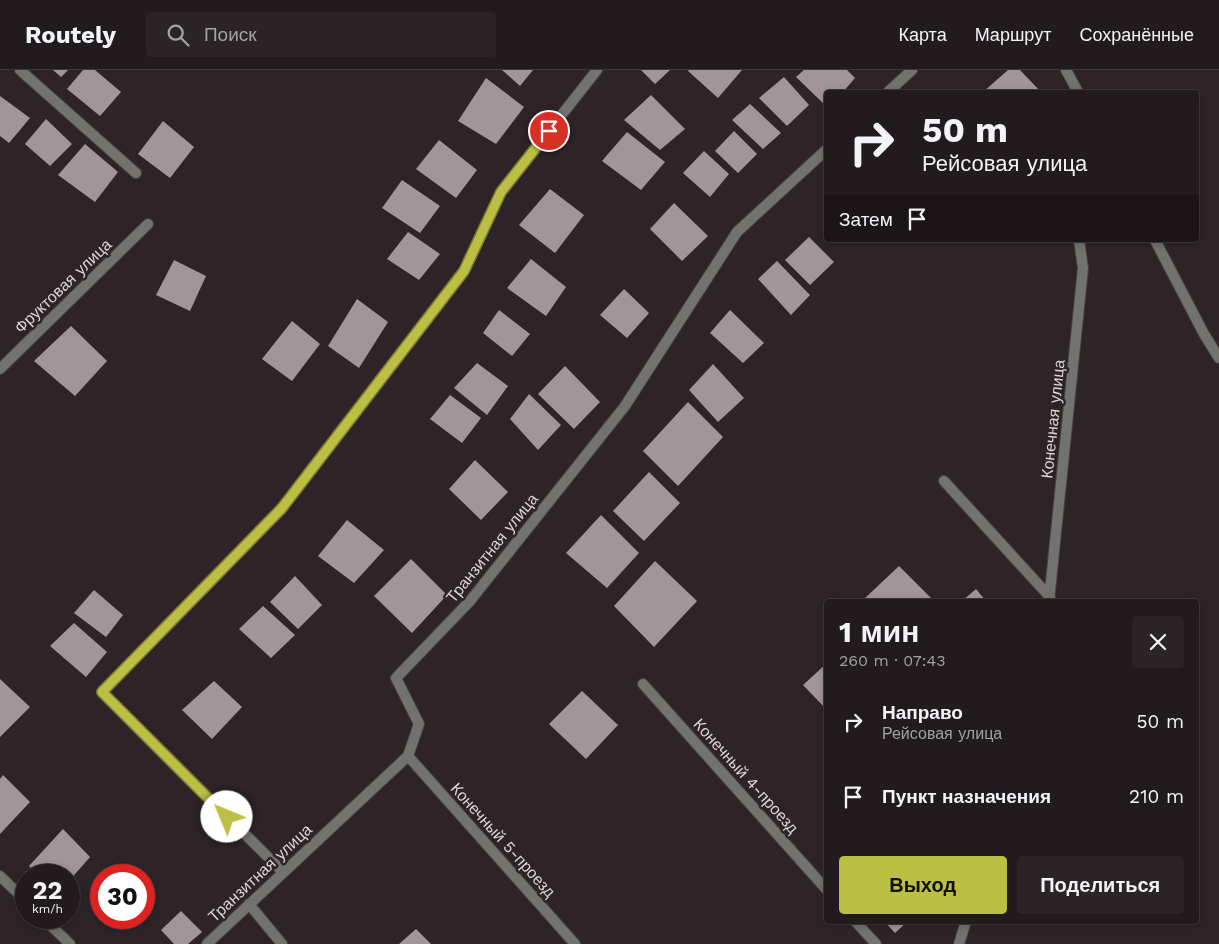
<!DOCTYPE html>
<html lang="ru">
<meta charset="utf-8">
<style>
body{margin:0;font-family:"Work Sans",sans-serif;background:#2a2427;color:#f1f3f6;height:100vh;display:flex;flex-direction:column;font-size:19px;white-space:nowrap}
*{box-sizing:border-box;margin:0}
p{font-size:16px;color:#a2a1a4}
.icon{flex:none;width:28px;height:28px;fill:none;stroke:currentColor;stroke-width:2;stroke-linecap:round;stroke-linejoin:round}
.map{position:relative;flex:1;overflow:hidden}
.drawer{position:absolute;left:824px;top:529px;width:375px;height:325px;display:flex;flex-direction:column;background:#221b1e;border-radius:5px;box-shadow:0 2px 8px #0003,0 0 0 1px #3f393c}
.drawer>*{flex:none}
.guide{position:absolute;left:824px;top:20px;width:375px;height:152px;border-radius:5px;box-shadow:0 2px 8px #0003,0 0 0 1px #3f393c;background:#221b1e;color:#f1f3f6;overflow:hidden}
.speed{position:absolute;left:15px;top:794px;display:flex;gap:10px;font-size:25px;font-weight:700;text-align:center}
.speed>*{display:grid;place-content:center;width:65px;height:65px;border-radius:50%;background:#221b1e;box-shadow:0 2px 8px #0003,0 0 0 1px #3f393c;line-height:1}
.speed small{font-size:12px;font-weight:400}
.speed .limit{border:8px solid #d22;background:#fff;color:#111}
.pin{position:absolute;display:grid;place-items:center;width:42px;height:42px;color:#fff;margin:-21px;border:2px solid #fff;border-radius:50%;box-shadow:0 1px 5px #0007}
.me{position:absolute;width:55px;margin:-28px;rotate:315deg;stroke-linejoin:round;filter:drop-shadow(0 0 4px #0008)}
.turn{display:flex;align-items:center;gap:18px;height:105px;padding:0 15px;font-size:22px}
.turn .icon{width:65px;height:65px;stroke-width:2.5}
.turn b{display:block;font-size:35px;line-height:42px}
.then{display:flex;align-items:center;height:48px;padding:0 15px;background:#0003;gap:10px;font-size:19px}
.round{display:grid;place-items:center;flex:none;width:52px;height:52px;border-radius:5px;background:#2a2427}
.head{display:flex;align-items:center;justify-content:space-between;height:85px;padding:0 15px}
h1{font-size:30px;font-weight:700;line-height:38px}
.cta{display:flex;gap:10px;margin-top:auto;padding:10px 15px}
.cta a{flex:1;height:58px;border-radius:5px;background:#bbc045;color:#111;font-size:20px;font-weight:700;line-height:58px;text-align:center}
.cta a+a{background:#2a2427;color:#f1f3f6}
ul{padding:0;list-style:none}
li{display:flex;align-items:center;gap:15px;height:75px;padding:0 15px}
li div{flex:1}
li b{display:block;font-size:19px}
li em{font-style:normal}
header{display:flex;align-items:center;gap:30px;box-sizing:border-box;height:70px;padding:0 25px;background:#221b1e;border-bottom:1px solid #3f393c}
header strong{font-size:24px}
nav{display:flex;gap:28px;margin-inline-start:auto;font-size:18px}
.search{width:350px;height:45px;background:#2a2427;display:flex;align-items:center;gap:12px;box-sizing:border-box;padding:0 18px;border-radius:5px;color:#a2a1a4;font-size:19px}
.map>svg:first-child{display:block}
.building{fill:#a1959a}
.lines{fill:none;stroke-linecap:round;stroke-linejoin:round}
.minor-casing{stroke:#4a4044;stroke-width:12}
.minor{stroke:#72736e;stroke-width:10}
.route-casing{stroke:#7a7d2d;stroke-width:12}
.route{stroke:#bbc045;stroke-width:9}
.labels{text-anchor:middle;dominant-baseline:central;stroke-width:5;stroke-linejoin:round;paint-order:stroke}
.street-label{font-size:16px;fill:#ddd6d9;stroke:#2e2428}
</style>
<header>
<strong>Routely</strong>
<div class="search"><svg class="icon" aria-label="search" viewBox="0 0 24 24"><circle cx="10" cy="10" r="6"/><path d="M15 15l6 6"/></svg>Поиск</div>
<nav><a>Карта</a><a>Маршрут</a><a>Сохранённые</a></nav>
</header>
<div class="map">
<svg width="1219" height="874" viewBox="0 0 1219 874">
<rect width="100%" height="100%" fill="#2e2428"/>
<path class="building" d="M 53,0 L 68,0 L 61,7 Z
M 83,0 L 95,0 L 121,22 L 100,46 L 67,19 Z
M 502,0 L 533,0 L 520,16 Z
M 641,0 L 670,0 L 655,14 Z
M 689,0 L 742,0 L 718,28 L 688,1 Z
M 804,0 L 847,0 L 855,8 L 843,22 L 826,22 L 826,36 L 796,7 Z
M 1008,0 L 1020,0 L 1041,22 L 983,22 Z
M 784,7 L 809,35 L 787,56 L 759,28 Z
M 486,8 L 524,37 L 496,74 L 458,51 Z
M 651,25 L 685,59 L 660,80 L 624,50 Z
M 0,26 L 30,48 L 9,73 L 0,66 Z
M 750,34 L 781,63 L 763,79 L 732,50 Z
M 46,49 L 72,74 L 50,96 L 25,74 Z
M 163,51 L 194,77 L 170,108 L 138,84 Z
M 734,61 L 757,84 L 738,103 L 715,81 Z
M 627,62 L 665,92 L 641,120 L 602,91 Z
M 439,70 L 477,100 L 456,128 L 416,99 Z
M 85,74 L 118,102 L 95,132 L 58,105 Z
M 704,81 L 729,104 L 710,127 L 683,103 Z
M 402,110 L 440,136 L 420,163 L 382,138 Z
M 550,119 L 584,145 L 555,183 L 519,155 Z
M 674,133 L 708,166 L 682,191 L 650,159 Z
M 408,162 L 440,184 L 419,210 L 387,189 Z
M 809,167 L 834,192 L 810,215 L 785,190 Z
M 531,189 L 566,217 L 546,246 L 507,218 Z
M 174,190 L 206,206 L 190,241 L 156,225 Z
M 777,191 L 810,225 L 791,245 L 758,209 Z
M 624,219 L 649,243 L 627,268 L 600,245 Z
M 357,229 L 388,252 L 359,298 L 328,276 Z
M 499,240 L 530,264 L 512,286 L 483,263 Z
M 730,240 L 764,273 L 743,293 L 710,263 Z
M 292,251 L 320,274 L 292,311 L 262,289 Z
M 71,256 L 107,291 L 75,326 L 34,291 Z
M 477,293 L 508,316 L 487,345 L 454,318 Z
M 713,294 L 744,328 L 718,352 L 689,320 Z
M 565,296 L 600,332 L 574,359 L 538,324 Z
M 529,324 L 561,355 L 538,380 L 510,349 Z
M 450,325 L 481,348 L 462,373 L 430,349 Z
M 688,332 L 723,367 L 678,416 L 643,381 Z
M 475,390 L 508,422 L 481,450 L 449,419 Z
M 649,402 L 680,433 L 644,471 L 613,441 Z
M 601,445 L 639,483 L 607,518 L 566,483 Z
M 347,450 L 384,480 L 354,513 L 318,486 Z
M 411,489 L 447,525 L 412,563 L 374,526 Z
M 655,491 L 697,531 L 654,577 L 614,536 Z
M 899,496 L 934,531 L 866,531 L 864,529 Z
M 295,506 L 322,535 L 298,559 L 270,532 Z
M 976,519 L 986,531 L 962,531 Z
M 94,520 L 123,545 L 106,567 L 74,543 Z
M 263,536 L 295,565 L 271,588 L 239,559 Z
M 74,553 L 107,582 L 86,607 L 50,576 Z
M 826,594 L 826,639 L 803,615 Z
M 0,609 L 30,637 L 0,667 Z
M 214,611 L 242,637 L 212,669 L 182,640 Z
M 582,621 L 618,655 L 586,689 L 549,654 Z
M 3,705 L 30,732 L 0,764 L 0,709 Z
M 63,759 L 90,787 L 69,811 L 69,805 L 38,805 L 29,796 Z
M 181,841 L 202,862 L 188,874 L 174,874 L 161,860 Z
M 884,851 L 908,851 L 895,863 Z
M 416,859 L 431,874 L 399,874 Z"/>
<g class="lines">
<g class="minor-casing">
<path id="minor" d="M 20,0 L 136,103
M 1066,0 L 1078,22
M 888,22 L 912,0
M 1155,170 L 1204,264 L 1219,288
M 0,299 L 148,154
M 944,411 L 1050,527
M 1049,531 L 1083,198 L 1079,170
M 643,614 L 826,819
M 408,686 L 575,874
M 283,802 L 102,622 L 282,438 L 464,201 L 501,122 L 597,0
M 0,806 L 26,831
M 249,834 L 282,874
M 43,848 L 70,874
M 855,851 L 876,874
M 207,874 L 408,686 L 419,654 L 396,608 L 470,531 L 625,336 L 737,162 L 826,80
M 959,874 L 966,851"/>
</g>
<use href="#minor" class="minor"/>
</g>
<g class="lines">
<g class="route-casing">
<path id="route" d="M 227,747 L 102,622 L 282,438 L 464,201 L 501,122 L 549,61"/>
</g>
<use href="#route" class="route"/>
</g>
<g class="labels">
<g class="street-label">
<text transform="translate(63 216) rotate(-44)">Фруктовая улица</text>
<text transform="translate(1053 349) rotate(-84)">Конечная улица</text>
<text transform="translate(492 478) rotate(-51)">Транзитная улица</text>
<text transform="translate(746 706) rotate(48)">Конечный 4-проезд</text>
<text transform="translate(503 770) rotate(48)">Конечный 5-проезд</text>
<text transform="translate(260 803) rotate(-43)">Транзитная улица</text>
</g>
</g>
</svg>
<div class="speed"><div>22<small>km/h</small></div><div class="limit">30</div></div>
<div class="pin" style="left:549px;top:61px;background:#d93025"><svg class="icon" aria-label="arrive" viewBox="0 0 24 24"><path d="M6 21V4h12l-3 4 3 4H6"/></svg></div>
<svg class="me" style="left:227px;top:747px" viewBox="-20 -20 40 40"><circle r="19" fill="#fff"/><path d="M0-13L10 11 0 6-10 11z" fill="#bbc045"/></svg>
<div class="guide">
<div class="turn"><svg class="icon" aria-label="right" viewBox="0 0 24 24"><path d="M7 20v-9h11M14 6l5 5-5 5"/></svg><div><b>50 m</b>Рейсовая улица</div></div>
<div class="then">Затем<svg class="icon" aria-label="arrive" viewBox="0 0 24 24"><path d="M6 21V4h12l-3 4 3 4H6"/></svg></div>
</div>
<section class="drawer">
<div class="head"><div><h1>1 мин</h1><p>260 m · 07:43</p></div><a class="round"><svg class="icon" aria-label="close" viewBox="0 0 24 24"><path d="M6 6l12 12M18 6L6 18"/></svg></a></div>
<ul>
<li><svg class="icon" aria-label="right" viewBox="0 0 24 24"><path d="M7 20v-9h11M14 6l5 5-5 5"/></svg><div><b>Направо</b><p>Рейсовая улица</p></div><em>50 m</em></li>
<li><svg class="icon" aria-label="arrive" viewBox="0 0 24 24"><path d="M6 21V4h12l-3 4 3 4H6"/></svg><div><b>Пункт назначения</b></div><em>210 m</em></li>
</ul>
<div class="cta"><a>Выход</a><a>Поделиться</a></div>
</section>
</div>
